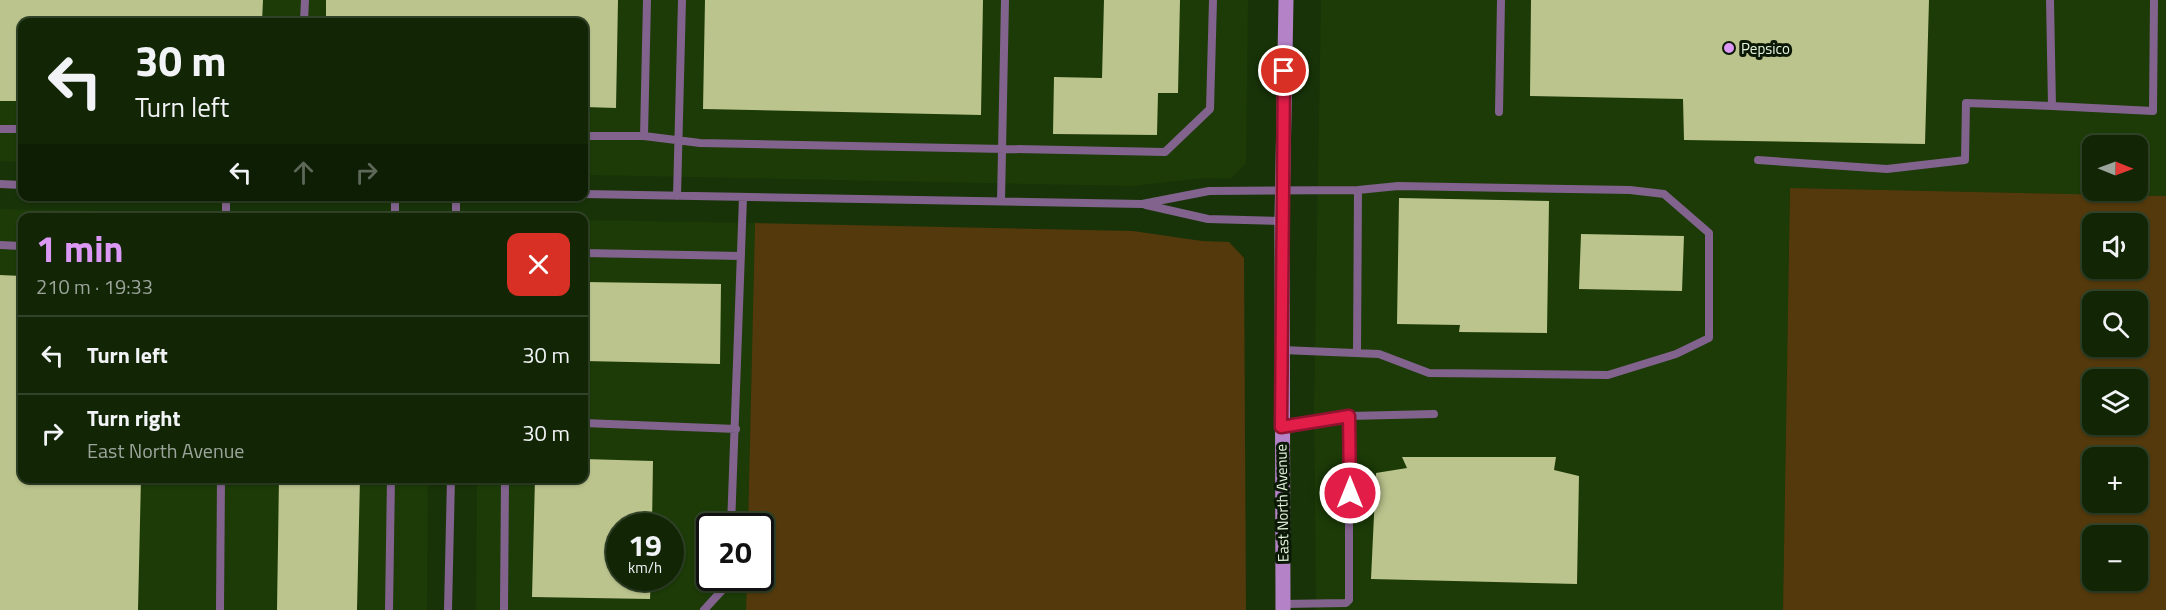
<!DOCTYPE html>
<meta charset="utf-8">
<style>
body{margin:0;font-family:"Titillium Web",sans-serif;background:#1b2e10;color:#f1f3f6;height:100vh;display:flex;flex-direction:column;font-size:22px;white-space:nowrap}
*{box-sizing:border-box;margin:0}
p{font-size:20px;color:#9ca59b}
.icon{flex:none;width:33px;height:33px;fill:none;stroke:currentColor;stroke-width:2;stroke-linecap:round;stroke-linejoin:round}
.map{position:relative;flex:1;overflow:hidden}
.details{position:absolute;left:18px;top:213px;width:570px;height:270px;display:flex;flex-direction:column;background:#122606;border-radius:12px;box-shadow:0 2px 4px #0004,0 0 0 2px #314328}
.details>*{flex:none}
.banner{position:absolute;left:18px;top:18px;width:570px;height:183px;border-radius:12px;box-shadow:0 2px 4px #0004,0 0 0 2px #314328;background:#122606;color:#f1f3f6;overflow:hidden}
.needle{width:39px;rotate:91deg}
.fabs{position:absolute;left:2082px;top:135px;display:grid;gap:12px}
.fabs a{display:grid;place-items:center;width:66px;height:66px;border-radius:12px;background:#122606;box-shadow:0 2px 4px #0004,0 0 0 2px #314328;font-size:30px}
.speed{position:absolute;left:606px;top:513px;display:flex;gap:12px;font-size:30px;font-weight:700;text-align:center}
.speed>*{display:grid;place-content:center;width:78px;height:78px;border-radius:50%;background:#122606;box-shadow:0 2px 4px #0004,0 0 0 2px #314328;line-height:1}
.speed small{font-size:15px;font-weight:400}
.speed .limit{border:3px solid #111;border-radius:9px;background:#fff;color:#111}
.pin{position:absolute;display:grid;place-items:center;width:51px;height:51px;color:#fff;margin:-26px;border:3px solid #fff;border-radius:50%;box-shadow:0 2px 6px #0007}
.me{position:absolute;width:66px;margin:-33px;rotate:0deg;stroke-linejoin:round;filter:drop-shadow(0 0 4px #0008)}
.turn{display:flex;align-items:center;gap:21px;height:126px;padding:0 18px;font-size:27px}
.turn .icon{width:78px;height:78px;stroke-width:2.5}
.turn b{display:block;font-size:42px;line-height:51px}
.lanes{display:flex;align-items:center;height:57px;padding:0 18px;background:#0003;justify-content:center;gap:30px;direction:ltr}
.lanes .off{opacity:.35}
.round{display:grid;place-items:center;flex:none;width:63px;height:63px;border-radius:12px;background:#1b2e10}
.head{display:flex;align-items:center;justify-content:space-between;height:102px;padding:0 18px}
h1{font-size:36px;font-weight:700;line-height:45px;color:#db99f5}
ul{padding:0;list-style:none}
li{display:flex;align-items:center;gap:18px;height:78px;padding:0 18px;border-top:2px solid #314328}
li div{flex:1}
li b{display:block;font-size:22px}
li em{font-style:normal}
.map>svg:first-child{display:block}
.built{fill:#1c3b07;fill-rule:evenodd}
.green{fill:#53390c;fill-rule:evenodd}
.building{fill:#bbc48d}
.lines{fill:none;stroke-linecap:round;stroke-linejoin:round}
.lane{stroke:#82638e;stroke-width:8}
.secondary{stroke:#b382c7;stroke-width:15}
.route-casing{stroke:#92132f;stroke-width:15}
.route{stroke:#e11d48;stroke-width:10}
.poi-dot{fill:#db99f5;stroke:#0c1806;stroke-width:2}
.labels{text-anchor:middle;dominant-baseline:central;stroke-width:6;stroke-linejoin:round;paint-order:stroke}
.poi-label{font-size:15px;fill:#e5f6dd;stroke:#0c1806;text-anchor:start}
.street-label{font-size:15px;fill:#e5f6dd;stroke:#0c1806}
</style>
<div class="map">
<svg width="2166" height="610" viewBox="0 0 2166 610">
<rect width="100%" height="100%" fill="#183308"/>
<path class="built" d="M 0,0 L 1248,0 L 1246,163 L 1230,179 L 1204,178 L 1133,186 L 584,175 L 584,22 L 22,22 L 22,162 L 0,161 Z
M 1321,0 L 2166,0 L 2166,196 L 1790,188 L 1783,610 L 1316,610 L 1314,405 ZM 2092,146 L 2138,146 L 2138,190 L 2092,190 Z
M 0,209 L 423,217 L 22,218 L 22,478 L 428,479 L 427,610 L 0,610 Z
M 584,220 L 755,223 L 748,526 L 710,526 L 710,578 L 747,578 L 746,610 L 476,610 L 477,479 L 584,478 ZM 620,526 L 670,526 L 670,578 L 620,578 Z"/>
<path class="green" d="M 1790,188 L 2166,196 L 2166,610 L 1783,610 ZM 2092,224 L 2138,224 L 2138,268 L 2092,268 ZM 2092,302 L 2138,302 L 2138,346 L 2092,346 ZM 2092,380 L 2138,380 L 2138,424 L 2092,424 ZM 2092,458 L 2138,458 L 2138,502 L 2092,502 ZM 2092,536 L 2138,536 L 2138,580 L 2092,580 Z
M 755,223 L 1133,231 L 1202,241 L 1229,242 L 1244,258 L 1246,610 L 746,610 L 747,578 L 760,578 L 760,526 L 748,526 Z"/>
<path class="building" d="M 0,0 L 263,0 L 262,22 L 22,22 L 22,101 L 0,101 Z
M 326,0 L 618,0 L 616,108 L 584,107 L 584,22 L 326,22 Z
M 705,0 L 983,0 L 981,115 L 703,109 Z
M 1104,0 L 1180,0 L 1178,93 L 1158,93 L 1157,135 L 1053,134 L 1054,77 L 1102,78 Z
M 1531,0 L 1929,0 L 1925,144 L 1684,140 L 1683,99 L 1530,96 Z
M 1399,198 L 1549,201 L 1547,333 L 1459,332 L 1460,325 L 1397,324 Z
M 1581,234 L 1684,236 L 1682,291 L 1579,289 Z
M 0,275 L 22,276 L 22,478 L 141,478 L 138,610 L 0,610 Z
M 584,282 L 721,284 L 720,364 L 584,361 Z
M 1402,457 L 1556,457 L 1554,470 L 1579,476 L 1577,584 L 1371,579 L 1376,473 L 1407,468 Z
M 584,459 L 653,461 L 652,526 L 620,526 L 620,578 L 651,578 L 650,599 L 532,597 L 535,478 L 584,478 Z
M 279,478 L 360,478 L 357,610 L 277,610 Z"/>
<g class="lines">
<path class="lane" d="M 2050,0 L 2052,106 L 2153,111 L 2154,0
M 304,22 L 305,0
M 1499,112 L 1501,0
M 0,129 L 22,129
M 584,136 L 644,136 L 647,0
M 644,136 L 700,143 L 1165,152 L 1210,109 L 1213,0
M 1758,160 L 1887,169 L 1965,160 L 1966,103 L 2052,106
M 0,184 L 22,185
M 584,194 L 1142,204 L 1209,191 L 1358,190 L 1398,186 L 1630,190 L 1664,194 L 1709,233 L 1709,338 L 1676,354 L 1608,375 L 1429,373 L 1379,354 L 1282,350
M 677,196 L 682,0
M 1001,201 L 1005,0
M 1146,205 L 1208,219 L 1282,221
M 226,218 L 226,196
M 395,218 L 395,196
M 456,218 L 456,196
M 0,245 L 22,246
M 584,253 L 741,256
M 1357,352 L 1358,190
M 1349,416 L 1434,414
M 584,423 L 736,429
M 1281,427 L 1349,416 L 1349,600 L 1346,603 L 1283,604
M 731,526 L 743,197
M 220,610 L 221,478
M 389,610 L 391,478
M 448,610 L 451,478
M 504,610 L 505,478
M 704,610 L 726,586 L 727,578"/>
<path class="secondary" d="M 1283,610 L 1282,221 L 1286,0"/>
</g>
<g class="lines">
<g class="route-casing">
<path id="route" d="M 1284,71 L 1281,427 L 1349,416 L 1350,493"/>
</g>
<use href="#route" class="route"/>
</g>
<circle class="poi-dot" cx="1729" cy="48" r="6"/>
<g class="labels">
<g class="poi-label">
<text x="1741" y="48">Pepsico</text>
</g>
<g class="street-label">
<text transform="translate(1282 503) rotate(-91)">East North Avenue</text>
</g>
</g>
</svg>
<div class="fabs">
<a><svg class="needle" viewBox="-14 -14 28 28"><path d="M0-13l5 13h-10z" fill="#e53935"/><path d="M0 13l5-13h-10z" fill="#9ca59b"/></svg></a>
<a><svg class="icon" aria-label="sound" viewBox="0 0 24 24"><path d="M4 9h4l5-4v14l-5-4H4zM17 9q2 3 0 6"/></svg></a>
<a><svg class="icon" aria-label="search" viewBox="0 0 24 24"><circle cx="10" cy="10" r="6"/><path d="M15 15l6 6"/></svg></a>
<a><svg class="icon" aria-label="layers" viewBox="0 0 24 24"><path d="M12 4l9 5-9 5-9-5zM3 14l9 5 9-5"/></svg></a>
<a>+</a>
<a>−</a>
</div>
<div class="speed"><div>19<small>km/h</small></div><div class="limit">20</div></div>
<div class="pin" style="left:1284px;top:71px;background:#d93025"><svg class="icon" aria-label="arrive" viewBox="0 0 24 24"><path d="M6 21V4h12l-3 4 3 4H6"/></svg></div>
<svg class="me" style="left:1350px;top:493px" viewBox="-20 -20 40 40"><circle r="17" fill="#e11d48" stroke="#fff" stroke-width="3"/><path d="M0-11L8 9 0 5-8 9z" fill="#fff"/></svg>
<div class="banner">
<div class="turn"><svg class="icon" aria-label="left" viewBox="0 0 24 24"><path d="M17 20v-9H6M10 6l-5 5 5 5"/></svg><div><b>30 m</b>Turn left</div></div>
<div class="lanes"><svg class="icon" aria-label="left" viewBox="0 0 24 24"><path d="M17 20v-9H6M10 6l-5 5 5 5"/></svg><svg class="icon off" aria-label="ahead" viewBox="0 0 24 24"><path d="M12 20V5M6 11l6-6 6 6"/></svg><svg class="icon off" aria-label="right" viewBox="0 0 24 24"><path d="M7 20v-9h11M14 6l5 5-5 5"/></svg></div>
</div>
<section class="details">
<div class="head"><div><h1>1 min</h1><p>210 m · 19:33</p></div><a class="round" style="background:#d93025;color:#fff"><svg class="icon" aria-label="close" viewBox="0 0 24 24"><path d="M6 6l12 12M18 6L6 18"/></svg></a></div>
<ul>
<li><svg class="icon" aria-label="left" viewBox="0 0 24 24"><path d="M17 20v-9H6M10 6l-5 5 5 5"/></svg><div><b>Turn left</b></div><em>30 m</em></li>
<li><svg class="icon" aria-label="right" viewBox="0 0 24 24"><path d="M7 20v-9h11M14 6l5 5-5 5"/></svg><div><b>Turn right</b><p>East North Avenue</p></div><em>30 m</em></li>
</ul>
</section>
</div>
